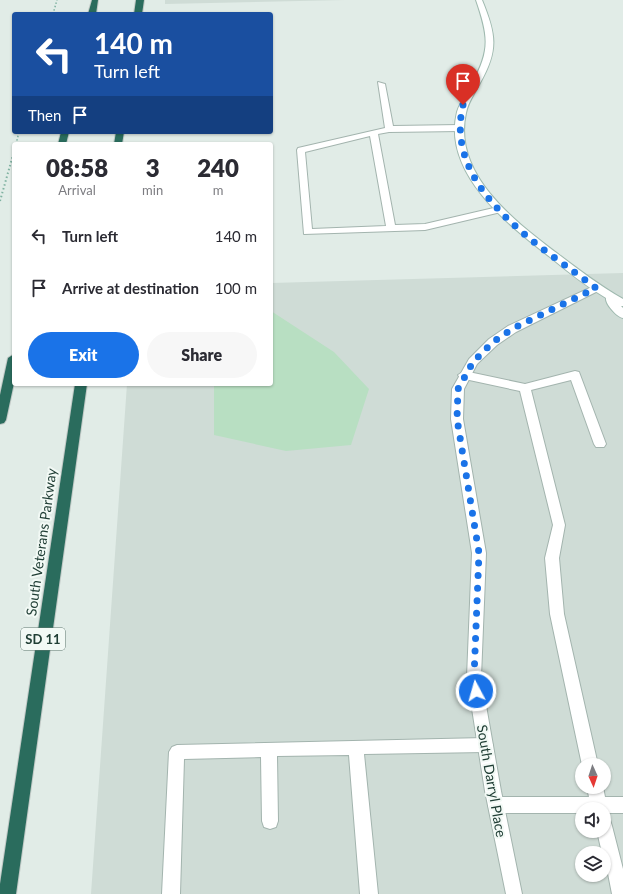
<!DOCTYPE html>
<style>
body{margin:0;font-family:Lato,sans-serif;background:#f7f7f7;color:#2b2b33;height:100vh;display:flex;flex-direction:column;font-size:15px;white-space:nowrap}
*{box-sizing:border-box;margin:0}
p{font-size:13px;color:#7c7c81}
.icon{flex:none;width:22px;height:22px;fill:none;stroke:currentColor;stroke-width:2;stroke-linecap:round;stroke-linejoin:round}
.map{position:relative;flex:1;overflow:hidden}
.sheet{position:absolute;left:12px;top:142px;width:261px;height:244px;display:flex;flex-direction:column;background:#fff;border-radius:4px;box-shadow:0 1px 3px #0004}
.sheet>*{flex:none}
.top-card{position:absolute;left:12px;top:12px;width:261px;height:122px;border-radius:4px;box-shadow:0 1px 3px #0004;background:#1a4fa0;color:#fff;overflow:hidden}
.needle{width:26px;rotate:177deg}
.tools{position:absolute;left:575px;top:758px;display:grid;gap:8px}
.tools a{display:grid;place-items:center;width:36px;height:36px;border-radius:50%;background:#fff;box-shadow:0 1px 3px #0004;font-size:20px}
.pin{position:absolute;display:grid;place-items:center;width:34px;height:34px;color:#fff;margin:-41px -17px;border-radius:50% 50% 50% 0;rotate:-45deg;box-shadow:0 0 4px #0007}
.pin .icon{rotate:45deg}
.me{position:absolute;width:44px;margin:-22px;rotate:354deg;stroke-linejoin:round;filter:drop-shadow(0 0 3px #0008)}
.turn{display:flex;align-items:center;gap:14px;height:84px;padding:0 16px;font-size:18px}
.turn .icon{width:52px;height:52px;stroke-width:2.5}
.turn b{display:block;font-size:28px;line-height:34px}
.then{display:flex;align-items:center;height:38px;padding:0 16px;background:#0003;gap:8px;font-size:15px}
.eta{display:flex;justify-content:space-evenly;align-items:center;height:68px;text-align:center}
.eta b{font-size:24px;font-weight:800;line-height:28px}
.button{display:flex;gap:8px;margin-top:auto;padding:8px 16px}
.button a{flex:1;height:46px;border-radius:24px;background:#1a73e8;color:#fff;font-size:16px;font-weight:800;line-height:46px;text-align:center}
.button a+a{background:#f7f7f7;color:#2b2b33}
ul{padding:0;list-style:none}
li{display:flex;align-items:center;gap:12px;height:52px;padding:0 16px}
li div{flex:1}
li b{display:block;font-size:15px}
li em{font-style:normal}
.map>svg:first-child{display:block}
.built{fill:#cfdcd6;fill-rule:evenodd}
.green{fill:#b8dfc2}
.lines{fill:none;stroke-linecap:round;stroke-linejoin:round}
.lane-casing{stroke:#a3b4ae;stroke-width:2}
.street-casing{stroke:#a3b4ae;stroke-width:2}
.secondary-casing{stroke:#9fb9af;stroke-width:2}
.highway-casing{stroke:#c1c9c6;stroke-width:2}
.path-far1{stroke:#7fb2a1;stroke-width:1.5;stroke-dasharray:1.5 2;stroke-linecap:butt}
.path{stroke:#7fb2a1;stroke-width:2;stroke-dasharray:1.5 2.5;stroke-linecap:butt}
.lane{fill:#fff;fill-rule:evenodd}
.street{fill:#fff;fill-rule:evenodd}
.secondary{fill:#fff;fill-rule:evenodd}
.highway{fill:#2a6c5d;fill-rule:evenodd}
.route{stroke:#1a73e8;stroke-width:7;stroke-dasharray:0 12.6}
.labels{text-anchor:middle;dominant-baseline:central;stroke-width:4;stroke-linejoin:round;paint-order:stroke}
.shield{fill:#f2f9f5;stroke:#5f766f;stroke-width:1}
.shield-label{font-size:13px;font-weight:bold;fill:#203e35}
.street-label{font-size:14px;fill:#203e35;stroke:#f2f9f5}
</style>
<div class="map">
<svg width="623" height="894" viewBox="0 0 623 894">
<rect width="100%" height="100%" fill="#e1ece7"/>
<path class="built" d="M 165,0 L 345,0 L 165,4 Z
M 623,273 L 623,894 L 91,894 L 127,384 L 271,384 L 271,283 ZM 582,765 L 604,765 L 604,787 L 582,787 ZM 582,809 L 604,809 L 604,831 L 582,831 ZM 582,853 L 604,853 L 604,875 L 582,875 Z"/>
<path class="green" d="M 271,311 L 334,352 L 369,389 L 351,445 L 286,451 L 214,435 L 214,384 L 271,384 Z"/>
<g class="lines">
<g class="lane-casing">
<path id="lane" d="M 378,82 L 385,84 L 393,126 L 460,125 L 464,128 L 460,131 L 389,132 L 378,134 L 395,225 L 425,224 L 498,207 L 503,210 L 501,212 L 425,230 L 304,234 L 297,150 L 298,148 L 385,128 ZM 370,136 L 386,226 L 312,229 L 305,152 Z
M 464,371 L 525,384 L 575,371 L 579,372 L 606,444 L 604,447 L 596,447 L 594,444 L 571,380 L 531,390 L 565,525 L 559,558 L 564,614 L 598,765 L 582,765 L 550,614 L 545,558 L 553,525 L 520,391 L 460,378 L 458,375 Z
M 485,738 L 490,740 L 493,745 L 490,750 L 485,752 L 364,754 L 378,894 L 360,894 L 349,755 L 277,756 L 278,821 L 276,827 L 270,829 L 264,827 L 262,821 L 261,757 L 184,759 L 180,894 L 162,894 L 169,752 L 172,747 L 177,745 Z
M 587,787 L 603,787 L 605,797 L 623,797 L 623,813 L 606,813 L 604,815 L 604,809 L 582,809 L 582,813 L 496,813 L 490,811 L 488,805 L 490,799 L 496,797 L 589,797 Z
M 604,818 L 610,820 L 612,826 L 623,869 L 623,894 L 612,894 L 604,853 L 602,853 L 597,831 L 604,831 Z"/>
</g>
<g class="street-casing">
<path id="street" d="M 596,285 L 600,286 L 601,288 L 600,290 L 516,332 L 497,345 L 477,364 L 464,389 L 463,419 L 486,553 L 481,677 L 501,791 L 522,894 L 506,894 L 485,791 L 467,677 L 472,553 L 451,419 L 452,389 L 469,359 L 489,339 L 508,326 Z"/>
</g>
<g class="secondary-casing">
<path id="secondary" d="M 476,0 L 482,0 C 496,34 499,50 480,83 C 475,93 468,102 466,113 C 452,175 516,222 558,254 C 579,270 600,286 623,299 L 623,306 L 621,306 L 623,308 L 623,318 C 617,317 605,304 606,298 C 586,286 568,272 550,257 C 508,225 442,173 457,112 C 460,102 467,92 472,83 C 491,50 488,35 476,0 Z"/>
</g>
<g class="highway-casing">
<path id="highway" d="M 92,0 L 98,0 L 96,14 L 88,14 Z
M 136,0 L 144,0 L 142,14 L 134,14 Z
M 61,132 L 69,132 L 66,144 L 58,144 Z
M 116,132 L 124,132 L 122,144 L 114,144 Z
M 14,354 L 14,383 L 6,420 L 4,423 L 0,424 L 0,395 L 8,358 Z
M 75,384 L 87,384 L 16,894 L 0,894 L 0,884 Z"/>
</g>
<path class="path-far1" d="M 53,14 L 57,0
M 16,144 L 19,132
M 13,156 L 14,151"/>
<path class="path" d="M 0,201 L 13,155"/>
<use href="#lane" class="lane"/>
<use href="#street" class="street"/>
<use href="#secondary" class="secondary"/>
<use href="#highway" class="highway"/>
</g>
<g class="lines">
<path class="route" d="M 463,105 C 443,189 539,245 596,288 L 512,329 L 493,342 L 473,362 L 458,389 L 457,419 L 479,553 L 474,677 L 476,691"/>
</g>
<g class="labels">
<rect class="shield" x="21" y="628" width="44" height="22" rx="3"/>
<g class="shield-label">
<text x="43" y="639">SD 11</text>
</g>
<g class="street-label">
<text transform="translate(41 542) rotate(-82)">South Veterans Parkway</text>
<text transform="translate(492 781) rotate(80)">South Darryl Place</text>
</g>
</g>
</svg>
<div class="tools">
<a><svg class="needle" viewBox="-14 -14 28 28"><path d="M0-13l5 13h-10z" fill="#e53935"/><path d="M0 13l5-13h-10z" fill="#7c7c81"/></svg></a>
<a><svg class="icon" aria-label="sound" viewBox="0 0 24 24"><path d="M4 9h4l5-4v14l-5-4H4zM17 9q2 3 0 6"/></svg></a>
<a><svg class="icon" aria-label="layers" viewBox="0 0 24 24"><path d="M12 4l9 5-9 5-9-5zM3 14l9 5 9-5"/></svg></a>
</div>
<div class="pin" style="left:463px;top:105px;background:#d93025"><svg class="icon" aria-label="arrive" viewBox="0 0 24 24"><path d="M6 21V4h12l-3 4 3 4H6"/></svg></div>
<svg class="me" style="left:476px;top:691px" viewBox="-20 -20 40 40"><circle r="17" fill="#1a73e8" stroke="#fff" stroke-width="3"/><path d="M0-11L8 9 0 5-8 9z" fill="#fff"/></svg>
<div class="top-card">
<div class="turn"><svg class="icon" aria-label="left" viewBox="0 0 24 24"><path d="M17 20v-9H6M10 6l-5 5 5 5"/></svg><div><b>140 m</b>Turn left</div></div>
<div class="then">Then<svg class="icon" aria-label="arrive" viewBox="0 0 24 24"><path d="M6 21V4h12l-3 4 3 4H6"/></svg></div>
</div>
<section class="sheet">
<div class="eta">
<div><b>08:58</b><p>Arrival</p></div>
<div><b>3</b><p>min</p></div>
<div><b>240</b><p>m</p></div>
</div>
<ul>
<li><svg class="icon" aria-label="left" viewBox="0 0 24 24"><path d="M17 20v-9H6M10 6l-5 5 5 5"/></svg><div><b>Turn left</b></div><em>140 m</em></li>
<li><svg class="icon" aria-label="arrive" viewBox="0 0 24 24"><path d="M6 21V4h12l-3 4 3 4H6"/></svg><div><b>Arrive at destination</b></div><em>100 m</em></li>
</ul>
<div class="button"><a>Exit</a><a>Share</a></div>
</section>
</div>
